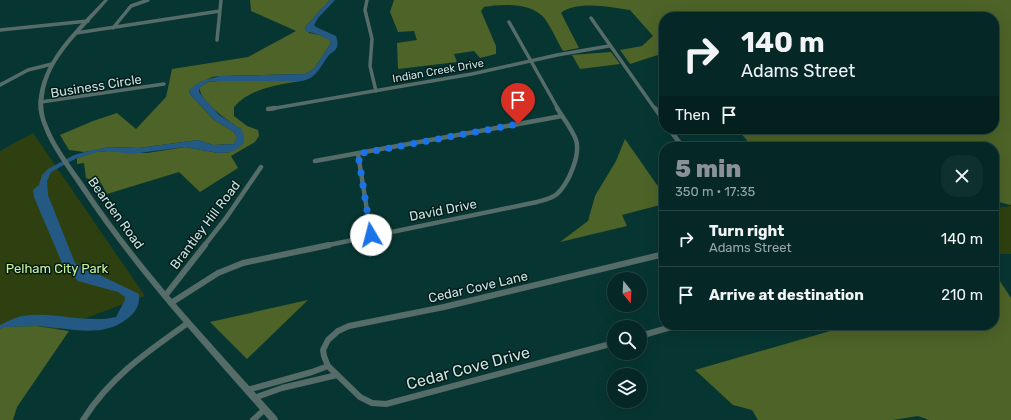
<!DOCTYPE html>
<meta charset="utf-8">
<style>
body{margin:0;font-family:Rubik,sans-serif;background:#0e302e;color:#f1f3f6;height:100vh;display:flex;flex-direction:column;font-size:15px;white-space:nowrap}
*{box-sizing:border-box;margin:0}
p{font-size:13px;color:#97a6a7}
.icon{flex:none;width:22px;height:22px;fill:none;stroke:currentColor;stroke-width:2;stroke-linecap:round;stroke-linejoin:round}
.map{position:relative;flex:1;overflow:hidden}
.sheet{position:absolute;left:659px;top:142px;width:340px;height:188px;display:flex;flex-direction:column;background:#052826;border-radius:16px;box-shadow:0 4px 16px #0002,0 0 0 1px #264443}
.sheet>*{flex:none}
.hud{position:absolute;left:659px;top:12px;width:340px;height:122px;border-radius:16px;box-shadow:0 4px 16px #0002,0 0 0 1px #264443;background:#052826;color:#f1f3f6;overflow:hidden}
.needle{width:26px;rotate:162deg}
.buttons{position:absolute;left:607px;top:272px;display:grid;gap:8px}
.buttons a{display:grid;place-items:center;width:40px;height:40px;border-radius:50%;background:#052826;box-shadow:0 4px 16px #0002,0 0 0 1px #264443;font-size:20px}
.pin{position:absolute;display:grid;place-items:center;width:34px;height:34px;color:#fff;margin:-41px -17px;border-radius:50% 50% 50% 0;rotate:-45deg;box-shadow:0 0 4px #0007}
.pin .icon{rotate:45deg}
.me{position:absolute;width:44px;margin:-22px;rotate:352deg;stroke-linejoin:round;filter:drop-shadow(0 0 3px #0008)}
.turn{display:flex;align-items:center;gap:14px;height:84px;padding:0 16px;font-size:18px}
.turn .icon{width:52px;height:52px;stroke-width:2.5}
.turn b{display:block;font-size:28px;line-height:34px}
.then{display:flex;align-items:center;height:38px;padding:0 16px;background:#0003;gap:8px;font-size:15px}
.round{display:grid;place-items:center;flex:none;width:42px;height:42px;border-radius:16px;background:#0e302e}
.head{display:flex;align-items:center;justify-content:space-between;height:68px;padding:0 16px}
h1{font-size:24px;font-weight:800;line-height:30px;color:#8c9099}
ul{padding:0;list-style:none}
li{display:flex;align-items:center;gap:12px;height:56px;padding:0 16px;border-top:1px solid #264443}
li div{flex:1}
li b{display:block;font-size:15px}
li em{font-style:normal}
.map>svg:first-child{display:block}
.green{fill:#2e400f}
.forest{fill:#4d6327}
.water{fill:#245984}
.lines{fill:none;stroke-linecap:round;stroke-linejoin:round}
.minor-far2{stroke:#566c69;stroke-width:3.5}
.minor-far1{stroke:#566c69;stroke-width:4.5}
.minor{stroke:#566c69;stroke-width:6}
.tertiary{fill:#566c69;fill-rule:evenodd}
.route{stroke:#1a73e8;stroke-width:7;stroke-dasharray:0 12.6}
.labels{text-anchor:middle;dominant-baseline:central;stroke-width:3;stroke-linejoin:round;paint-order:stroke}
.far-street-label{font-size:11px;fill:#c8e4e1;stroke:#041b19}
.street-label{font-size:13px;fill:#c8e4e1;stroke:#041b19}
.park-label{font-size:13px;fill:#cef299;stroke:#041b19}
.near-street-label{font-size:16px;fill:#c8e4e1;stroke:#041b19}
</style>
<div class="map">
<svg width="1011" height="420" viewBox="0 0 1011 420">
<rect width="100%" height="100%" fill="#073632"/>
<path class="green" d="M 33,133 L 145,296 L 43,334 L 0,389 L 0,151 Z
M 1011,206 L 1011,254 L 994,254 L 994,208 Z"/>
<path class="forest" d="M 250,0 L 330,0 L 305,27 L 309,33 L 320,35 L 330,40 L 331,43 L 314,69 L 305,74 L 220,76 L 212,77 L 189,90 L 190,94 L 213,119 L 234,132 L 237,137 L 234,144 L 213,145 L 198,140 L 139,148 L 110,147 L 84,152 L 69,150 L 60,135 L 93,121 L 117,113 L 136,129 L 166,97 L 172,69 L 248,57 L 296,31 L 251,11 Z
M 394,0 L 1011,0 L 1011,205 L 994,201 L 994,147 L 753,147 L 737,129 L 994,129 L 994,17 L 664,17 L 664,53 L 630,64 L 620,50 L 642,46 L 653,36 L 630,10 C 612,7 575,0 561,13 L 579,48 L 563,51 C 557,41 552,29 545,19 C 532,2 502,4 484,7 L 481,11 L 496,46 L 496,54 L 480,58 L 474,51 L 454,54 L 457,62 L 398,69 L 397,43 L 417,40 L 414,31 L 398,32 L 390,12 Z
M 611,52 L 620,64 L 580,69 L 572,55 Z
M 289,80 L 301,81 C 277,85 251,88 234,107 L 234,116 L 247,126 L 258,130 L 259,136 L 255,142 L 231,156 L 238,168 L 200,192 L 179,172 L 107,194 L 101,183 L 86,178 L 84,163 L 77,164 L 77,158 L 96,152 L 109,151 L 147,153 L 185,147 L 218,153 L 231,152 L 241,129 C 231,123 197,100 200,87 L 208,82 L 218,81 Z
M 625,139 L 664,195 L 664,204 L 622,215 L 627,226 L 560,242 L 588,221 L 595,196 L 616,161 Z
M 994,272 L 1011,298 L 1011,420 L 929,420 L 918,416 L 893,420 L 758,420 L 752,410 L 733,405 L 695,370 L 851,325 L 994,325 Z
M 308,300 L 247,359 L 210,322 Z
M 36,326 L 69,331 L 17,407 L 13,420 L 0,420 L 0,329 L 4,327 Z"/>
<path class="water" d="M 330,0 L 335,0 L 318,18 L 314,25 L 316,27 L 336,36 C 337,40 339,44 336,49 C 335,51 331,53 329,55 C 320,66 317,79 301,81 L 218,81 L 208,82 L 200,87 L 199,92 L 202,96 L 219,115 L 241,129 L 244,136 L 244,143 L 236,150 L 231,152 L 218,153 L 185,147 L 131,154 L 109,151 L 97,152 L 77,158 L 51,172 L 47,181 L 48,195 L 75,263 L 139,294 C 140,304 136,312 128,318 C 102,340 66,327 35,326 C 25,326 14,327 4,327 L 0,329 L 0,325 C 7,322 15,317 23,316 C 54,311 85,324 116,317 L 125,300 L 125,297 L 118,292 L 78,281 L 62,263 L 34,197 L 33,190 L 39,185 L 42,175 L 48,169 L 74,155 L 93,150 L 110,147 L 139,148 L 198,140 L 213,145 L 234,144 L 237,137 L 234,132 L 213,119 L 190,94 L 189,90 L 195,85 L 202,81 L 220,76 L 305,74 L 314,69 L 331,43 L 329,40 L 320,35 L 305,31 L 305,27 Z"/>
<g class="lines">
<path class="minor-far2" d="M 367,0 L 365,10 L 372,39 L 370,66 L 376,91
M 591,18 L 655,109
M 509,22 L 558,109
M 113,28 L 131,6 L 148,0
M 0,30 L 88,21
M 76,33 L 220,11
M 217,40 L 221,0
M 0,85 L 28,70 L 52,64
M 41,102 L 164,84
M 270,109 L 472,74 L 557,55 L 609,46"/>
<path class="minor-far1" d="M 655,108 L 664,121
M 268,109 L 275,108
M 669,129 L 683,147
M 358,154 L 371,235
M 315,161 L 562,116
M 204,246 L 226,218 L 261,167
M 324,246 L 537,202 C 544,200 551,199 557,194 C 568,184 581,155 576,140 C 572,129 563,118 557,108"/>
<path class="minor" d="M 165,296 L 205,245
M 171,303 L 218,273 L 243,263 L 329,245
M 640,336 L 678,325
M 614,343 L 386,404 L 372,403 L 360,397 L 328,366 L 324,356 L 323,350 L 328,340 L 338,331 L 349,326 L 444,307 L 664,254
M 247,390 L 312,372 L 328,366
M 254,398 L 282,388 L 337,375
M 83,420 C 110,377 147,352 188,323
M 253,420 L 265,409"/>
<path class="tertiary" d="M 104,0 L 108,0 C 84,30 49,56 44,96 C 42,106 44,117 48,126 C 56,147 73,168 86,187 C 141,270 211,343 277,417 L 278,420 L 269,420 C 203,345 135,271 80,188 C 67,168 51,148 43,126 C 39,116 37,106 39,96 C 45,56 78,28 104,0 Z"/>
</g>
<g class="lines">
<path class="route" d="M 371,235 L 358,154 L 518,124"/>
</g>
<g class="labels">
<g class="far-street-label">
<text transform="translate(438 71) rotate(-10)">Indian Creek Drive</text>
</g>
<g class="street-label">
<text transform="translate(96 86) rotate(-9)">Business Circle</text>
<text transform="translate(443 210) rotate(-11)">David Drive</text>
<text transform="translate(116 213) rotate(54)">Bearden Road</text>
<text transform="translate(205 225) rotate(-53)">Brantley Hill Road</text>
<text transform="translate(478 287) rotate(-13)">Cedar Cove Lane</text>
</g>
<g class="park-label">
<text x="57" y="268">Pelham City Park</text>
</g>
<g class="near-street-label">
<text transform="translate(468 368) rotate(-15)">Cedar Cove Drive</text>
</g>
</g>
</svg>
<div class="buttons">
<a><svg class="needle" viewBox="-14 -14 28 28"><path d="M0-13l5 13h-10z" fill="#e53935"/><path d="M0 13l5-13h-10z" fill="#97a6a7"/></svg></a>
<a><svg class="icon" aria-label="search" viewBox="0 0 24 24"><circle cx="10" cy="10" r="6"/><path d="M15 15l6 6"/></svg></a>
<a><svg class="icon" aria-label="layers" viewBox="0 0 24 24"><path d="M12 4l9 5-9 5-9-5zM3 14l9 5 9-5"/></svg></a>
</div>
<div class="pin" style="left:518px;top:124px;background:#d93025"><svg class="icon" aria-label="arrive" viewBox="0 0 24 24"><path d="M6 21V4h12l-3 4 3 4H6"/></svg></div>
<svg class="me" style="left:371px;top:235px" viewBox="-20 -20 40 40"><circle r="19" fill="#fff"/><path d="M0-13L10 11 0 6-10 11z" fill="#1a73e8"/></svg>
<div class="hud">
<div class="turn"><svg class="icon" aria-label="right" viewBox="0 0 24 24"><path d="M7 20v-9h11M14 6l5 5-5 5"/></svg><div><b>140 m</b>Adams Street</div></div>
<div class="then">Then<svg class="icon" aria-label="arrive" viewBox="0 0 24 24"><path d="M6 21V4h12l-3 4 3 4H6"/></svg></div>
</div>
<section class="sheet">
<div class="head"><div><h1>5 min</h1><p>350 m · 17:35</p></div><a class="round"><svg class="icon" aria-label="close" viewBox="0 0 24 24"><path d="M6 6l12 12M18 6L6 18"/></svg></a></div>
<ul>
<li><svg class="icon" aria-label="right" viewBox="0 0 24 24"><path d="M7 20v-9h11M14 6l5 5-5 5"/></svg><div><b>Turn right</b><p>Adams Street</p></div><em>140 m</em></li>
<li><svg class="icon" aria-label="arrive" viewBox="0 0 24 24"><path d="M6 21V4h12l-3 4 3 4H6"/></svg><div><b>Arrive at destination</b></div><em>210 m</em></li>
</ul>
</section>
</div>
